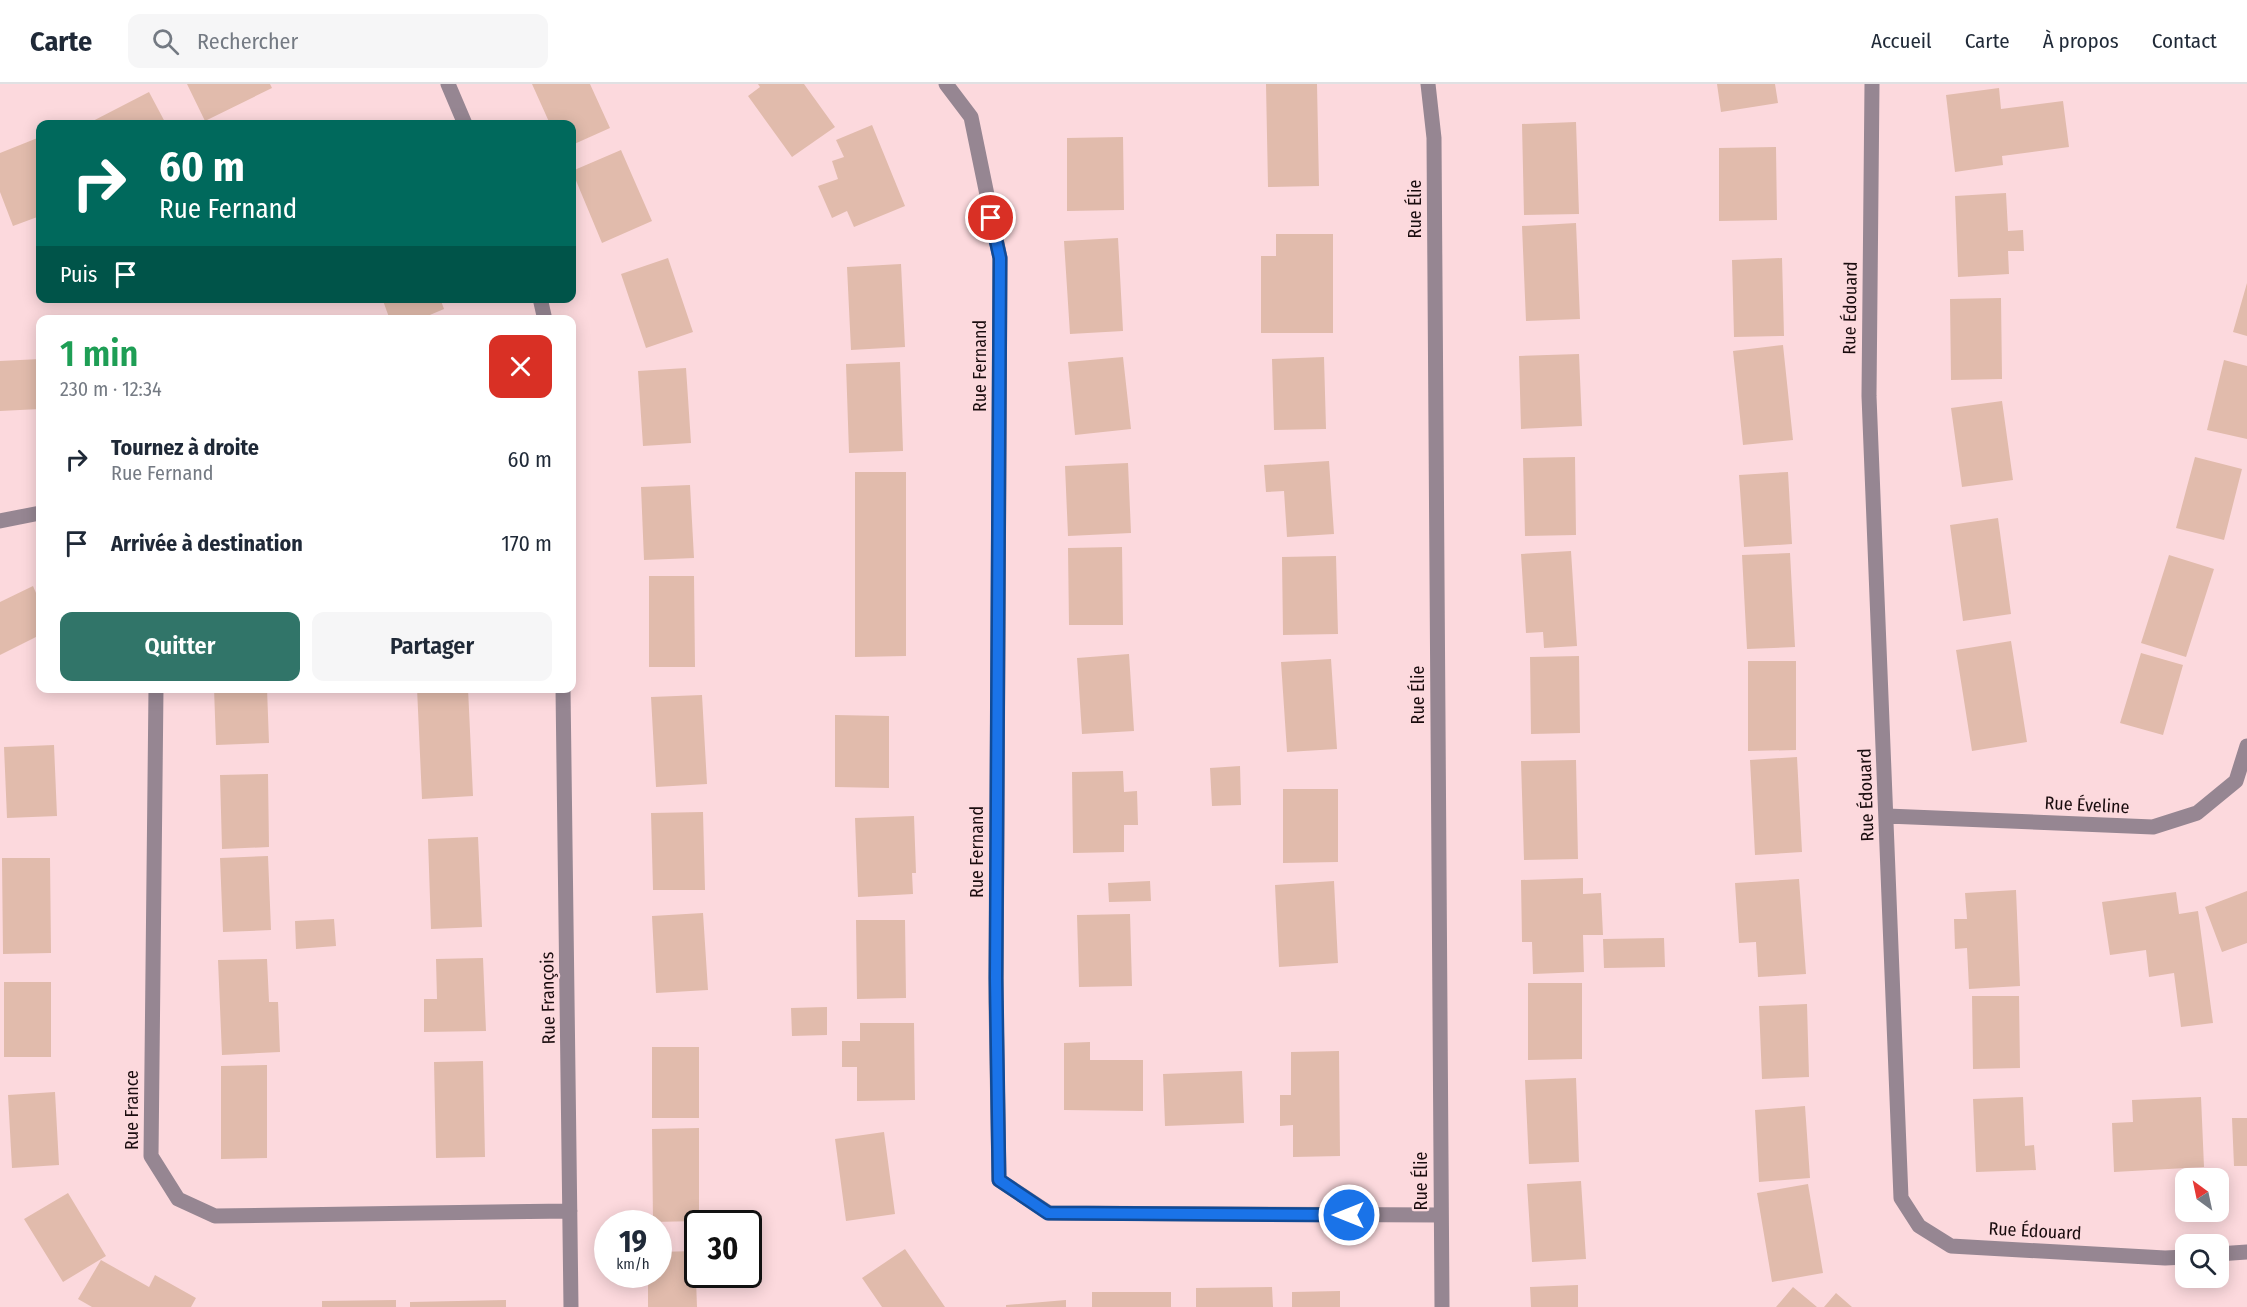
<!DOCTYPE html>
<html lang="fr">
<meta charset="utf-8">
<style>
body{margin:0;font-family:"Fira Sans Condensed",sans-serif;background:#f6f6f7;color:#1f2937;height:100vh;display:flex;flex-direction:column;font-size:22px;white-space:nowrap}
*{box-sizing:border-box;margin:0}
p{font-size:20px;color:#747a83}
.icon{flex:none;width:33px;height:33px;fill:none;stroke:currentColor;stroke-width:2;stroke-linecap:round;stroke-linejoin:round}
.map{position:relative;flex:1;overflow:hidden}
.details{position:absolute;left:36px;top:231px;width:540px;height:378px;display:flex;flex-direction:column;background:#fff;border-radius:12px;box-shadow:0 3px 15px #0003}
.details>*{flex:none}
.top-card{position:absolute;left:36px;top:36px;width:540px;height:183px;border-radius:12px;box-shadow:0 3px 15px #0003;background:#00695c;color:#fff;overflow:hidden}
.needle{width:39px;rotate:327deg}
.fabs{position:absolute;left:2175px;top:1084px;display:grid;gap:12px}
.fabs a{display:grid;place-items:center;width:54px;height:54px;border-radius:12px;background:#fff;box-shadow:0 3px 15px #0003;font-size:30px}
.speed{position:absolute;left:594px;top:1126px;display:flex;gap:12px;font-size:30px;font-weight:700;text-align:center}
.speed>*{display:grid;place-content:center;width:78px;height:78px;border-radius:50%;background:#fff;box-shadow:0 3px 15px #0003;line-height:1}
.speed small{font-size:15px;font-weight:400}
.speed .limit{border:3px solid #111;border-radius:9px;background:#fff;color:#111}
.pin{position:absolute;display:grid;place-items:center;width:51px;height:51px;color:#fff;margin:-26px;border:3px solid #fff;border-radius:50%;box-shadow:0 2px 6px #0007}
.me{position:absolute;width:66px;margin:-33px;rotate:270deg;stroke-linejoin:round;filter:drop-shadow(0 0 4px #0008)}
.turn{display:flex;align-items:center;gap:21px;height:126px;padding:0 24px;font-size:27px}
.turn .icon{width:78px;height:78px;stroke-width:2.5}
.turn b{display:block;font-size:42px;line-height:51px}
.then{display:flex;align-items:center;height:57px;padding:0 24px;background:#0003;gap:12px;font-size:22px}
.round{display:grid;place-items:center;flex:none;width:63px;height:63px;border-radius:12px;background:#f6f6f7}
.headline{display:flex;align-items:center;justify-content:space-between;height:102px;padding:0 24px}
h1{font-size:36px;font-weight:600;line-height:45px;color:#1e9e55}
.button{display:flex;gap:12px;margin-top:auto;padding:12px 24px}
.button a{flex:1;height:69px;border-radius:12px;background:#317569;color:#fff;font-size:24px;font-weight:600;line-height:69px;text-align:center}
.button a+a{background:#f6f6f7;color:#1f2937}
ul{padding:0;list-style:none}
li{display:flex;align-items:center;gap:18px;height:84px;padding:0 24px}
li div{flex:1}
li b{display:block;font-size:22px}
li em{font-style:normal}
header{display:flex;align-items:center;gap:36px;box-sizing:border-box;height:84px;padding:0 30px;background:#fff;border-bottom:2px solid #e0e1e3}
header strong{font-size:28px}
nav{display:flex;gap:33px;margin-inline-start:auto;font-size:21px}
.search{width:420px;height:54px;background:#f6f6f7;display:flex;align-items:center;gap:15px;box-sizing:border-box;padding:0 21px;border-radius:12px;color:#747a83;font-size:22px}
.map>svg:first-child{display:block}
.building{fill:#e1bbac}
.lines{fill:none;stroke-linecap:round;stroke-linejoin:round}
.street{stroke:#968692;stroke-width:15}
.route-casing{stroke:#114b97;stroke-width:15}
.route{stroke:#1a73e8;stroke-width:10}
.labels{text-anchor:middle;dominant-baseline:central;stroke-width:4.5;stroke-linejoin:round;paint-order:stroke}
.street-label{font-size:18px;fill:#1a0c0e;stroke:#fcd9dd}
</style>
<header>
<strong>Carte</strong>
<div class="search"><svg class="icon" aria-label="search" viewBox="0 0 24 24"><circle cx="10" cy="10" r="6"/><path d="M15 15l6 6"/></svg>Rechercher</div>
<nav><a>Accueil</a><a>Carte</a><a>À propos</a><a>Contact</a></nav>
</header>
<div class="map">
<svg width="2247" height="1223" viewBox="0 0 2247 1223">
<rect width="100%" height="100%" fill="#fcd9dd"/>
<path class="building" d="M 187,0 L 270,0 L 272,4 L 205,37 Z
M 532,0 L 590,0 L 610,44 L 572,61 L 572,40 L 550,40 Z
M 758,0 L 804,0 L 835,43 L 792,73 L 748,12 L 760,3 Z
M 1266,0 L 1317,0 L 1319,102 L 1268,103 Z
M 1717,0 L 1775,0 L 1778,19 L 1721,28 Z
M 1999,4 L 2001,25 L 2063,17 L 2069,63 L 2002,72 L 2003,81 L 1955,88 L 1946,11 Z
M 149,8 L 166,40 L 87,40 Z
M 1576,38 L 1579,130 L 1524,131 L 1522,40 Z
M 872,41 L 905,122 L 854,143 L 847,127 L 832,134 L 818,102 L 838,95 L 832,77 L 844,73 L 836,56 Z
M 40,53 L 40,132 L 13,142 L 0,108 L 0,69 Z
M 1123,53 L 1124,126 L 1067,127 L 1067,54 Z
M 1776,63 L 1777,136 L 1719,137 L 1719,64 Z
M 621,66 L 652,137 L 602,159 L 572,87 Z
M 2006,109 L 2008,147 L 2023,146 L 2024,167 L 2008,167 L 2009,190 L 1958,193 L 1955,112 Z
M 1576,139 L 1580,235 L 1526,237 L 1522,142 Z
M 1276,150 L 1333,150 L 1333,249 L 1261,249 L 1261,172 L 1276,172 Z
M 1118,154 L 1123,247 L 1070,250 L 1064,157 Z
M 668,174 L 693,248 L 646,264 L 621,190 Z
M 1782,174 L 1784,252 L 1734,253 L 1732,176 Z
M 901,180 L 905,263 L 851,266 L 847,183 Z
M 2247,199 L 2247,252 L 2233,248 Z
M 382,214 L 440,214 L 444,225 L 418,236 L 390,236 Z
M 2001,214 L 2002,295 L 1951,296 L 1950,215 Z
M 1783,261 L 1793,356 L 1743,361 L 1733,267 Z
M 1579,270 L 1582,342 L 1521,345 L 1519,272 Z
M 1123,273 L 1131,345 L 1075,351 L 1068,278 Z
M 1324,273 L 1326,345 L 1274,346 L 1272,275 Z
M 40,275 L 40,325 L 0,327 L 0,277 Z
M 2224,276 L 2247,282 L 2247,355 L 2207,346 Z
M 900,278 L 903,367 L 849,369 L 846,280 Z
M 686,284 L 691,359 L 643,362 L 638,287 Z
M 2002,317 L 2013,396 L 1962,403 L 1951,324 Z
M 1575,373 L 1576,451 L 1525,452 L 1523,374 Z
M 2195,373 L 2242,385 L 2224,456 L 2176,444 Z
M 1329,377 L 1334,450 L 1287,453 L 1284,407 L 1266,408 L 1264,381 Z
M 1128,379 L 1131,449 L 1068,452 L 1065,382 Z
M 855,388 L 906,388 L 906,572 L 855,573 Z
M 1788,388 L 1792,460 L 1744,463 L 1739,391 Z
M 690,401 L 694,474 L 644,476 L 641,403 Z
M 1998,434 L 2011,530 L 1963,537 L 1950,441 Z
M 1122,463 L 1123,541 L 1069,541 L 1068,464 Z
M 1571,467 L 1577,562 L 1544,564 L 1543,548 L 1526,549 L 1521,470 Z
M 1790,469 L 1795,563 L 1747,565 L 1742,471 Z
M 2169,471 L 2214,485 L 2186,573 L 2141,559 Z
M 1336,472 L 1338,550 L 1283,551 L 1282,473 Z
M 649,492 L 694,492 L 695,583 L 649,583 Z
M 33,502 L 40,518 L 40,551 L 0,571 L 0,518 Z
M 2011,557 L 2027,658 L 1972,667 L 1956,566 Z
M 2141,569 L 2183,581 L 2163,651 L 2120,639 Z
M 1129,570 L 1134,647 L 1082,650 L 1077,574 Z
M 1579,572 L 1580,649 L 1531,650 L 1530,573 Z
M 1331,575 L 1337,665 L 1287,668 L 1281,578 Z
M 1748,577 L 1796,577 L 1796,666 L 1748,667 Z
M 214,604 L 267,604 L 269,659 L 216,661 Z
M 417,604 L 468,604 L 473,712 L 422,715 Z
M 702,611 L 707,700 L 656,703 L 651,613 Z
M 835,631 L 889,632 L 889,704 L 835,703 Z
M 54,661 L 57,732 L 7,734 L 4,663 Z
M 1797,673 L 1802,768 L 1755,771 L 1750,676 Z
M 1576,676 L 1578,775 L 1524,776 L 1521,677 Z
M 1240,682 L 1241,721 L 1212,722 L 1210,684 Z
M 1123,687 L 1124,708 L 1137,707 L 1138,741 L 1124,741 L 1124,768 L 1073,769 L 1072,688 Z
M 268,690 L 269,763 L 222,765 L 220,691 Z
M 1283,705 L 1338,705 L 1338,778 L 1283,779 Z
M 703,728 L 705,806 L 653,806 L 651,729 Z
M 914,732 L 916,789 L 912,789 L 913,810 L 858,813 L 855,734 Z
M 478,753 L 482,843 L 431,845 L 428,755 Z
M 268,772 L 271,846 L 223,848 L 220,774 Z
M 2,774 L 50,774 L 51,869 L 3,870 Z
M 1583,794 L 1583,810 L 1601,809 L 1603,851 L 1583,851 L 1584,888 L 1533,890 L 1532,858 L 1522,858 L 1521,796 Z
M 1799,795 L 1806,890 L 1758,893 L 1756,858 L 1739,859 L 1735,799 Z
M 1150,797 L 1151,817 L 1109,818 L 1108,799 Z
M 1334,797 L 1338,879 L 1279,883 L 1275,801 Z
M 2016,806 L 2020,902 L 1969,905 L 1967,864 L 1955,865 L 1954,835 L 1967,835 L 1965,809 Z
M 2247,807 L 2247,859 L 2222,868 L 2205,823 Z
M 2176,808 L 2179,830 L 2198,827 L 2213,939 L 2181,943 L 2174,889 L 2149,893 L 2146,866 L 2110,871 L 2102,818 Z
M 703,829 L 708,906 L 656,909 L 652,832 Z
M 1130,830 L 1132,902 L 1079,903 L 1077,831 Z
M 334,835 L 336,862 L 296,865 L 295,837 Z
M 856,836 L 905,836 L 906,914 L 857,915 Z
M 1664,854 L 1665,883 L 1604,884 L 1603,855 Z
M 483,874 L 486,947 L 424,948 L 424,915 L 437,915 L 436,875 Z
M 267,875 L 269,918 L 278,918 L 280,968 L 222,971 L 218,876 Z
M 4,898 L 51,898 L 51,973 L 4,973 Z
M 1528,899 L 1582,899 L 1582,975 L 1528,976 Z
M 1972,912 L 2019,912 L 2020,984 L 1973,985 Z
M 1807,920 L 1809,993 L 1762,995 L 1759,922 Z
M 827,923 L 827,951 L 792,952 L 791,924 Z
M 860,939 L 914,939 L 915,1016 L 857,1017 L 857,983 L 842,983 L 842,957 L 860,957 Z
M 1090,958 L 1090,976 L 1143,976 L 1143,1027 L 1064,1026 L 1064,959 Z
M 652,963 L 699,963 L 699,1034 L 652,1034 Z
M 1339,967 L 1340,1072 L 1293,1073 L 1293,1041 L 1280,1042 L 1280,1011 L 1291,1011 L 1291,968 Z
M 483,977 L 485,1073 L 436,1074 L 434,978 Z
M 267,981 L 267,1074 L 221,1075 L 221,982 Z
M 1242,987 L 1244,1039 L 1165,1042 L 1163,990 Z
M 1576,994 L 1579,1078 L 1529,1080 L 1525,996 Z
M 55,1008 L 59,1081 L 12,1084 L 8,1011 Z
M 2023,1013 L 2025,1062 L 2034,1061 L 2036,1086 L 1976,1088 L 1973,1015 Z
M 2201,1013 L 2204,1083 L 2114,1088 L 2112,1039 L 2133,1038 L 2132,1016 Z
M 1805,1022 L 1810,1094 L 1759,1098 L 1755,1026 Z
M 2232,1034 L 2247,1034 L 2247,1082 L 2234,1082 Z
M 699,1044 L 699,1137 L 653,1138 L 652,1045 Z
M 884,1048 L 895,1130 L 846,1137 L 835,1055 Z
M 1581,1097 L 1586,1175 L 1532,1178 L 1527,1100 Z
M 1808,1100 L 1823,1189 L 1772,1198 L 1757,1109 Z
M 68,1109 L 106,1172 L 63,1198 L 24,1135 Z
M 905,1165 L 945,1223 L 882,1223 L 862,1194 Z
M 695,1167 L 697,1223 L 648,1223 L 648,1191 L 658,1191 L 658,1168 Z
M 101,1176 L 149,1203 L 155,1191 L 196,1214 L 191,1223 L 92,1223 L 78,1215 Z
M 1578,1201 L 1578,1223 L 1531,1223 L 1530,1203 Z
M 1272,1203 L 1273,1223 L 1196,1223 L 1196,1204 Z
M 1793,1203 L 1817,1223 L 1776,1223 Z
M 1340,1207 L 1340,1223 L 1292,1223 L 1292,1208 Z
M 1092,1208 L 1171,1208 L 1171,1223 L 1092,1223 Z
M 1836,1209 L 1852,1223 L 1824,1223 Z
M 396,1216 L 396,1223 L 322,1223 L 322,1217 Z
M 506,1216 L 506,1223 L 410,1223 L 410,1218 Z
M 1066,1216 L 1066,1223 L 1006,1223 L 1006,1221 Z"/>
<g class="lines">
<path class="street" d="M 448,0 L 465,40
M 946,0 L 971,33 L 1000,174 L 996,918 L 999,1096 L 1049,1129 L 1441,1131
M 1428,0 L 1434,54 L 1442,1223
M 1872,0 L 1869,312 L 1901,1114 L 1919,1142 L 1951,1162 L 2165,1174 L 2186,1173
M 540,214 L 545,236
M 0,437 L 40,429
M 156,604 L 151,1072 L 178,1115 L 215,1132 L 570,1127
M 563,604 L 571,1223
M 1887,732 L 2153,743 L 2197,729 L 2236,697 L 2247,662
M 2218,1170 L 2247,1168"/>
</g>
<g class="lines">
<g class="route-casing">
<path id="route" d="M 991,134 L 1000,174 L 996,894 L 999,1096 L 1048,1129 L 1349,1131"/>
</g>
<use href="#route" class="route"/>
</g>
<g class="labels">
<g class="street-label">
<text transform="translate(1415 125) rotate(-90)">Rue Élie</text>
<text transform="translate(1850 224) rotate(-89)">Rue Édouard</text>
<text transform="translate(980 282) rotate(-90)">Rue Fernand</text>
<text transform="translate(1418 611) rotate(-90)">Rue Élie</text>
<text transform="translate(1866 711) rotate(-92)">Rue Édouard</text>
<text transform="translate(2087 721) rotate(3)">Rue Éveline</text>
<text transform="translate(977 768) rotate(-90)">Rue Fernand</text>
<text transform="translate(548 914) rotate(-91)">Rue François</text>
<text transform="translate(132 1026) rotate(-90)">Rue France</text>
<text transform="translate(1421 1097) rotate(-90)">Rue Élie</text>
<text transform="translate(2035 1147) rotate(3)">Rue Édouard</text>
</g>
</g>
</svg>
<div class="fabs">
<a><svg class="needle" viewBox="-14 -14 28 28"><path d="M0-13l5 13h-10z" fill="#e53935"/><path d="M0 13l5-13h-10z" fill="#747a83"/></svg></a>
<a><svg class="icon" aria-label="search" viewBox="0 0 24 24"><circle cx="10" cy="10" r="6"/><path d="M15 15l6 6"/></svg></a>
</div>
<div class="speed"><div>19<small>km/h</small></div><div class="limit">30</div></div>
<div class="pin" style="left:991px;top:134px;background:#d93025"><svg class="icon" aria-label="arrive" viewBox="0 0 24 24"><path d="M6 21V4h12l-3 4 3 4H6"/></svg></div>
<svg class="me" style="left:1349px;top:1131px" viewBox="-20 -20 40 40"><circle r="17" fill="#1a73e8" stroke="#fff" stroke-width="3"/><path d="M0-11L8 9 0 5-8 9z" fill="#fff"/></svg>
<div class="top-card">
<div class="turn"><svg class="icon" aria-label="right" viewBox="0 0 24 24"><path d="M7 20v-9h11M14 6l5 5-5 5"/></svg><div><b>60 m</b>Rue Fernand</div></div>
<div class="then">Puis<svg class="icon" aria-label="arrive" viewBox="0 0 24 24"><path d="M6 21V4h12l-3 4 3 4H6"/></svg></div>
</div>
<section class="details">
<div class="headline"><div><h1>1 min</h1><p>230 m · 12:34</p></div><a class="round" style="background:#d93025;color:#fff"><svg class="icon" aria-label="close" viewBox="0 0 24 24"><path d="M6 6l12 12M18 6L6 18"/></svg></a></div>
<ul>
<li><svg class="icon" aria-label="right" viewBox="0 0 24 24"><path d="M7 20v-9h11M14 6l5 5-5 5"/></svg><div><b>Tournez à droite</b><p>Rue Fernand</p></div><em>60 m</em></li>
<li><svg class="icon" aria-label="arrive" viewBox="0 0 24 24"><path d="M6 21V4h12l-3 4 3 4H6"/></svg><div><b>Arrivée à destination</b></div><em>170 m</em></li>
</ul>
<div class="button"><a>Quitter</a><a>Partager</a></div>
</section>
</div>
